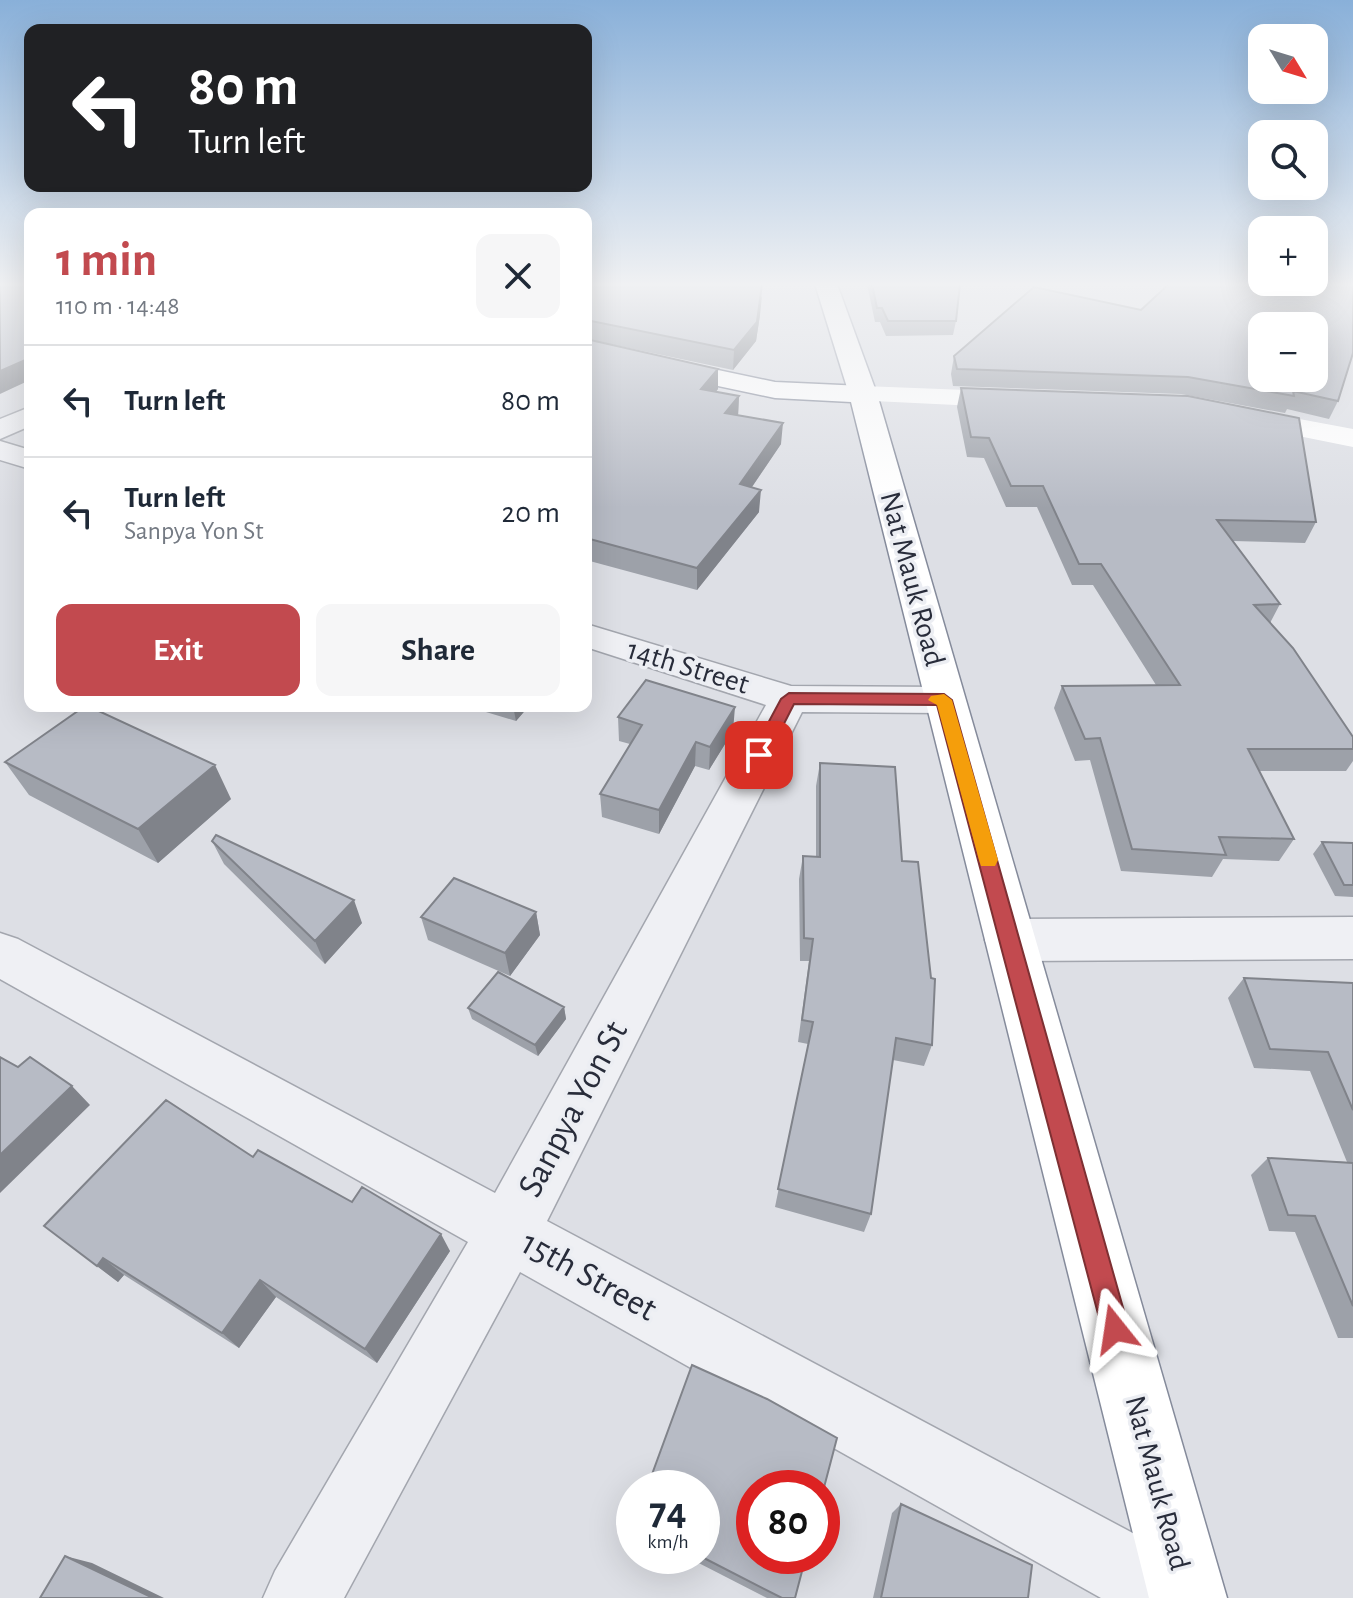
<!DOCTYPE html>
<meta charset="utf-8">
<style>
body{margin:0;font-family:"Alegreya Sans",sans-serif;background:#f6f6f7;color:#1f2937;height:100vh;display:flex;flex-direction:column;font-size:30px;white-space:nowrap}
*{box-sizing:border-box;margin:0}
p{font-size:26px;color:#747a83}
.icon{flex:none;width:44px;height:44px;fill:none;stroke:currentColor;stroke-width:2;stroke-linecap:round;stroke-linejoin:round}
.map{position:relative;flex:1;overflow:hidden}
.sheet{position:absolute;left:24px;top:208px;width:568px;height:504px;display:flex;flex-direction:column;background:#fff;border-radius:16px;box-shadow:0 8px 32px #0002}
.sheet>*{flex:none}
.hud{position:absolute;left:24px;top:24px;width:568px;height:168px;border-radius:16px;box-shadow:0 8px 32px #0002;background:#202124;color:#fff;overflow:hidden}
.needle{width:52px;rotate:128deg}
.controls{position:absolute;left:1248px;top:24px;display:grid;gap:16px}
.controls a{display:grid;place-items:center;width:80px;height:80px;border-radius:16px;background:#fff;box-shadow:0 8px 32px #0002;font-size:40px}
.speed{position:absolute;left:616px;top:1470px;display:flex;gap:16px;font-size:40px;font-weight:700;text-align:center}
.speed>*{display:grid;place-content:center;width:104px;height:104px;border-radius:50%;background:#fff;box-shadow:0 8px 32px #0002;line-height:1}
.speed small{font-size:20px;font-weight:400}
.speed .limit{border:12px solid #d22;background:#fff;color:#111}
.pin{position:absolute;display:grid;place-items:center;width:68px;height:68px;color:#fff;margin:-34px;border-radius:16px;box-shadow:0 4px 12px #0006}
.me{position:absolute;width:88px;margin:-44px;rotate:345deg;stroke-linejoin:round;filter:drop-shadow(0 0 6px #0008)}
.turn{display:flex;align-items:center;gap:28px;height:168px;padding:0 32px;font-size:36px}
.turn .icon{width:104px;height:104px;stroke-width:2.5}
.turn b{display:block;font-size:56px;line-height:68px}
.round{display:grid;place-items:center;flex:none;width:84px;height:84px;border-radius:16px;background:#f6f6f7}
.summary{display:flex;align-items:center;justify-content:space-between;height:136px;padding:0 32px}
h1{font-size:48px;font-weight:700;line-height:60px;color:#c24a4f}
.primary-button{display:flex;gap:16px;margin-top:auto;padding:16px 32px}
.primary-button a{flex:1;height:92px;border-radius:16px;background:#c24a4f;color:#fff;font-size:32px;font-weight:700;line-height:92px;text-align:center}
.primary-button a+a{background:#f6f6f7;color:#1f2937}
ul{padding:0;list-style:none}
li{display:flex;align-items:center;gap:24px;height:112px;padding:0 32px;border-top:2px solid #e0e1e3}
li div{flex:1}
li b{display:block;font-size:30px}
li em{font-style:normal}
.map>svg:first-child{display:block}
.lines{fill:none;stroke-linecap:round;stroke-linejoin:round}
.street-casing{stroke:#a3a6ae;stroke-width:3}
.primary-casing{stroke:#9da2b0;stroke-width:3}
.highway-casing{stroke:#858b9b;stroke-width:3}
.street{fill:#eff0f4;fill-rule:evenodd}
.secondary{fill:#fff;fill-rule:evenodd}
.primary{fill:#fff;fill-rule:evenodd}
.highway{fill:#fff;fill-rule:evenodd}
.wall{fill:#9da1a9}
.shaded-wall{fill:#80838a}
.building{fill:#b7bbc5;stroke:#80838a;stroke-width:2;fill-rule:evenodd}
.route{fill:#c24a4f;stroke:#7e3033;stroke-width:2}
.slow{fill:#f59e0b}
.labels{text-anchor:middle;dominant-baseline:central;stroke-width:7;stroke-linejoin:round;paint-order:stroke}
.street-label{font-size:30px;fill:#282c3a;stroke:#eceef3}
.near-street-label{font-size:36px;fill:#282c3a;stroke:#eceef3}
</style>
<div class="map">
<svg width="1353" height="1598" viewBox="0 0 1353 1598">
<rect width="100%" height="100%" fill="#dddfe5"/>
<g class="lines">
<g class="street-casing">
<path id="street" d="M 30,407 L 30,426 L 0,439 L 0,419 Z
M 0,441 L 30,450 L 30,469 L 0,460 Z
M 586,624 L 791,686 L 944,687 L 958,691 L 964,700 L 958,709 L 944,713 L 802,712 L 547,1221 L 1204,1571 L 1216,1598 L 1101,1598 L 520,1272 L 344,1598 L 263,1598 L 275,1571 L 468,1242 L 0,979 L 0,933 L 18,939 L 495,1193 L 766,705 L 586,647 Z
M 1353,917 L 1353,959 L 1010,961 L 992,955 L 985,940 L 992,925 L 1010,919 Z"/>
</g>
<g class="primary-casing">
<path id="primary" d="M 815,284 L 837,284 L 877,394 L 873,400 L 853,400 L 849,394 Z"/>
</g>
<g class="highway-casing">
<path id="highway" d="M 586,342 L 775,382 L 863,386 L 873,388 L 877,394 L 1227,1598 L 1149,1598 L 851,402 L 775,398 L 586,358 Z"/>
</g>
<use href="#street" class="street"/>
<path class="secondary" d="M 863,386 L 1020,392 L 1030,394 L 1034,400 L 1030,406 L 1020,408 L 853,400 L 849,394 L 853,388 Z
M 1240,408 L 1353,429 L 1353,447 L 1230,422 L 1226,416 L 1230,410 Z"/>
<use href="#primary" class="primary"/>
<use href="#highway" class="highway"/>
</g>
<path class="wall" d="M 586,284 L 760,315 L 756,341 L 733,370 L 586,339 L 718,389 L 715,392 L 739,396 L 738,415 L 781,444 L 752,487 L 759,512 L 697,590 L 586,560 Z
M 867,284 L 960,284 L 956,321 L 953,335 L 886,336 L 880,322 L 875,322 Z
M 1141,310 L 1338,401 L 1329,419 L 1287,409 L 1285,413 L 1181,394 L 953,386 L 951,374 L 954,356 Z
M 961,388 L 1316,522 L 1305,543 L 1233,541 L 1280,604 L 1270,623 L 1353,737 L 1353,761 L 1346,771 L 1259,771 L 1294,839 L 1279,861 L 1223,859 L 1212,877 L 1121,871 L 1090,760 L 1075,761 L 1054,708 L 1062,686 L 1156,685 L 1093,585 L 1072,585 L 1037,507 L 1006,507 L 984,458 L 967,457 L 957,407 Z
M 466,706 L 529,706 L 516,721 Z
M 618,717 L 733,731 L 709,770 L 695,766 L 659,834 L 602,817 L 600,794 L 630,744 L 619,741 Z
M 5,762 L 231,799 L 158,863 L 29,795 Z
M 820,763 L 902,861 L 932,1045 L 924,1066 L 893,1060 L 871,1214 L 864,1232 L 775,1207 L 808,1044 L 798,1042 L 809,961 L 800,961 L 799,879 L 803,856 L 816,857 L 816,786 Z
M 212,841 L 362,923 L 325,964 L 224,864 Z
M 1322,842 L 1353,843 L 1353,897 L 1335,896 L 1313,854 Z
M 536,912 L 540,935 L 510,976 L 428,940 L 421,917 Z
M 1244,978 L 1353,983 L 1353,1338 L 1338,1338 L 1295,1232 L 1269,1231 L 1251,1175 L 1268,1158 L 1347,1162 L 1310,1071 L 1254,1068 L 1228,998 Z
M 564,1007 L 566,1019 L 538,1056 L 472,1019 L 468,1008 Z
M 352,1202 L 450,1251 L 377,1363 L 276,1297 L 239,1348 L 124,1275 L 118,1282 L 44,1226 Z
M 901,1504 L 1028,1598 L 873,1598 L 892,1513 Z
M 685,1556 L 702,1556 L 795,1598 L 767,1598 Z"/>
<path class="shaded-wall" d="M 762,296 L 760,315 L 756,341 L 733,370 L 734,350 Z
M 30,358 L 30,380 L 0,394 L 0,371 Z
M 718,369 L 718,389 L 701,410 L 701,389 Z
M 739,396 L 738,417 L 725,413 Z
M 783,423 L 781,444 L 739,506 L 740,484 Z
M 761,490 L 759,512 L 697,590 L 697,568 Z
M 513,706 L 529,706 L 516,721 Z
M 735,707 L 733,731 L 709,770 L 710,747 Z
M 696,742 L 695,766 L 659,834 L 659,810 Z
M 215,765 L 231,799 L 158,863 L 138,829 Z
M 354,900 L 362,923 L 325,964 L 315,941 Z
M 536,912 L 540,935 L 510,976 L 505,953 Z
M 564,1007 L 566,1019 L 538,1056 L 535,1045 Z
M 72,1086 L 90,1105 L 0,1193 L 0,1155 Z
M 441,1234 L 450,1251 L 377,1363 L 365,1349 Z
M 103,1258 L 124,1275 L 118,1282 L 97,1266 Z
M 260,1280 L 276,1297 L 239,1348 L 222,1333 Z
M 65,1556 L 92,1563 L 164,1598 L 153,1598 Z"/>
<path class="building" d="M 0,284 L 30,284 L 30,358 L 0,371 Z
M 586,284 L 762,284 L 757,322 L 734,350 L 586,320 Z
M 872,284 L 960,284 L 956,321 L 888,321 L 882,308 L 877,308 Z
M 1169,284 L 1353,284 L 1353,353 L 1338,401 L 1293,391 L 1294,396 L 1188,377 L 957,369 L 954,356 L 1034,287 L 1141,310 ZM 1262,326 L 1314,326 L 1314,378 L 1262,378 Z
M 586,339 L 718,369 L 701,389 L 739,396 L 725,413 L 783,423 L 740,484 L 761,490 L 697,568 L 586,538 Z
M 961,388 L 1188,396 L 1299,418 L 1316,522 L 1217,520 L 1280,604 L 1254,605 L 1293,648 L 1353,737 L 1353,749 L 1248,749 L 1294,839 L 1219,837 L 1226,855 L 1132,849 L 1100,738 L 1085,739 L 1062,686 L 1180,685 L 1101,564 L 1079,564 L 1043,486 L 1011,486 L 989,438 L 971,437 Z
M 646,680 L 735,707 L 710,747 L 696,742 L 659,810 L 600,794 L 642,725 L 618,717 Z
M 85,706 L 88,706 L 215,765 L 138,829 L 5,762 Z
M 820,763 L 895,767 L 902,861 L 918,862 L 931,978 L 935,979 L 932,1045 L 896,1038 L 871,1214 L 778,1189 L 813,1022 L 802,1020 L 813,939 L 804,938 L 803,856 L 820,857 Z
M 216,835 L 354,900 L 315,941 L 212,841 Z
M 1322,842 L 1353,843 L 1353,885 L 1344,885 Z
M 454,878 L 536,912 L 505,953 L 421,917 Z
M 498,972 L 564,1007 L 535,1045 L 468,1008 Z
M 1244,978 L 1353,983 L 1353,1110 L 1328,1052 L 1270,1049 Z
M 0,1057 L 18,1067 L 30,1057 L 72,1086 L 0,1155 Z
M 166,1100 L 253,1157 L 258,1150 L 352,1202 L 362,1187 L 441,1234 L 365,1349 L 260,1280 L 222,1333 L 103,1258 L 97,1266 L 44,1226 Z
M 1268,1158 L 1353,1163 L 1353,1306 L 1315,1216 L 1288,1215 Z
M 692,1365 L 767,1399 L 837,1438 L 822,1495 L 822,1488 L 754,1488 L 754,1556 L 806,1556 L 795,1598 L 782,1598 L 700,1556 L 702,1556 L 702,1488 L 647,1488 Z
M 901,1504 L 1032,1565 L 1028,1598 L 881,1598 Z
M 65,1556 L 153,1598 L 40,1598 Z"/>
<linearGradient id="sky" x2="0" y2="1"><stop stop-color="#89b0d9"/><stop offset="0.56" stop-color="#f0f1f3"/><stop offset="1" stop-color="#f0f1f3" stop-opacity="0"/></linearGradient>
<rect width="1353" height="508" fill="url(#sky)"/>
<path class="route" d="M 789,693 L 944,694 L 952,700 L 1129,1329 L 1125,1338 L 1115,1342 L 1106,1338 L 1102,1329 L 937,705 L 794,704 L 766,759 L 753,759 L 751,755 L 781,699 Z"/>
<path class="slow" d="M 944,694 L 952,700 L 998,860 L 995,866 L 981,866 L 979,860 L 937,705 L 928,700 L 931,696 Z"/>
<g class="labels">
<g class="street-label">
<text transform="translate(912 579) rotate(75)">Nat Mauk Road</text>
<text transform="translate(688 667) rotate(17)">14th Street</text>
<text transform="translate(1157 1483) rotate(75)">Nat Mauk Road</text>
</g>
<g class="near-street-label">
<text transform="translate(573 1109) rotate(-62)">Sanpya Yon St</text>
<text transform="translate(589 1276) rotate(29)">15th Street</text>
</g>
</g>
</svg>
<div class="controls">
<a><svg class="needle" viewBox="-14 -14 28 28"><path d="M0-13l5 13h-10z" fill="#e53935"/><path d="M0 13l5-13h-10z" fill="#747a83"/></svg></a>
<a><svg class="icon" aria-label="search" viewBox="0 0 24 24"><circle cx="10" cy="10" r="6"/><path d="M15 15l6 6"/></svg></a>
<a>+</a>
<a>−</a>
</div>
<div class="speed"><div>74<small>km/h</small></div><div class="limit">80</div></div>
<div class="pin" style="left:759px;top:755px;background:#d93025"><svg class="icon" aria-label="arrive" viewBox="0 0 24 24"><path d="M6 21V4h12l-3 4 3 4H6"/></svg></div>
<svg class="me" style="left:1115px;top:1329px" viewBox="-20 -20 40 40"><path d="M0-17L14 15 0 8-14 15z" fill="#c24a4f" stroke="#fff" stroke-width="4"/></svg>
<div class="hud">
<div class="turn"><svg class="icon" aria-label="left" viewBox="0 0 24 24"><path d="M17 20v-9H6M10 6l-5 5 5 5"/></svg><div><b>80 m</b>Turn left</div></div>
</div>
<section class="sheet">
<div class="summary"><div><h1>1 min</h1><p>110 m · 14:48</p></div><a class="round"><svg class="icon" aria-label="close" viewBox="0 0 24 24"><path d="M6 6l12 12M18 6L6 18"/></svg></a></div>
<ul>
<li><svg class="icon" aria-label="left" viewBox="0 0 24 24"><path d="M17 20v-9H6M10 6l-5 5 5 5"/></svg><div><b>Turn left</b></div><em>80 m</em></li>
<li><svg class="icon" aria-label="left" viewBox="0 0 24 24"><path d="M17 20v-9H6M10 6l-5 5 5 5"/></svg><div><b>Turn left</b><p>Sanpya Yon St</p></div><em>20 m</em></li>
</ul>
<div class="primary-button"><a>Exit</a><a>Share</a></div>
</section>
</div>
